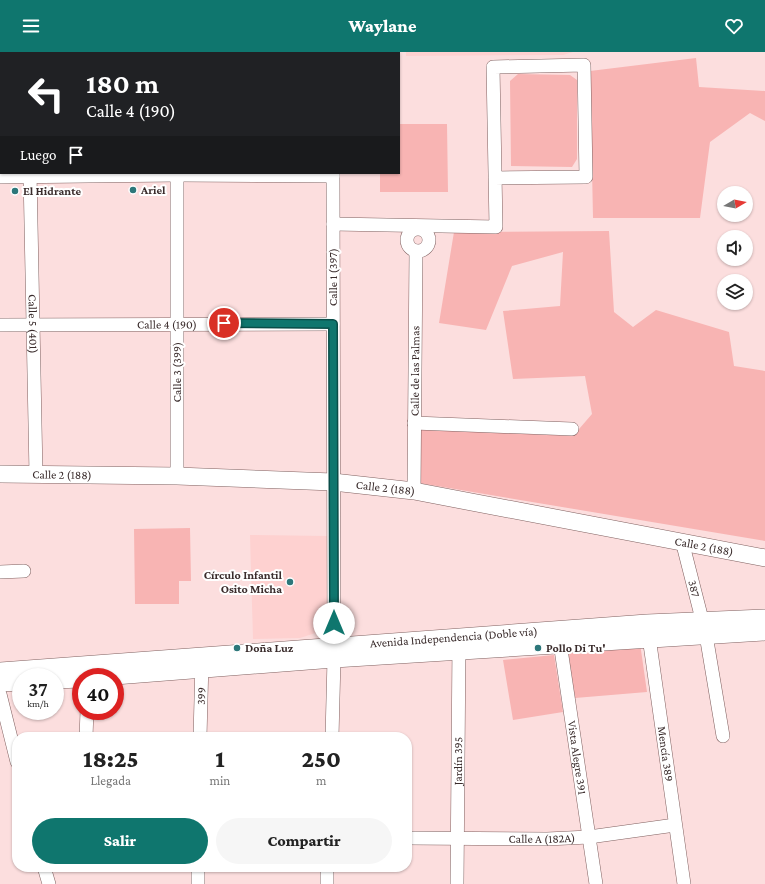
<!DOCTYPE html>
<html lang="es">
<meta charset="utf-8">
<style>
body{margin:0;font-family:"Crimson Pro",serif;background:#f6f6f6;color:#222;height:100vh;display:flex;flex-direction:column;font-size:15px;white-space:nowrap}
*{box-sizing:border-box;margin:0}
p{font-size:13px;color:#767676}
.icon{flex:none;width:22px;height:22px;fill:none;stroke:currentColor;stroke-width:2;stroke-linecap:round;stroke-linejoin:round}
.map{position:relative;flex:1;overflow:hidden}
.side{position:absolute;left:12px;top:680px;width:400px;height:140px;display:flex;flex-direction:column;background:#fff;border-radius:16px;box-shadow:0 1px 3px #0004}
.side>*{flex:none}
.guide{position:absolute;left:0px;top:0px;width:400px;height:122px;box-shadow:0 1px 3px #0004;background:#202124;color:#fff;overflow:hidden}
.needle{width:26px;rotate:80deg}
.fabs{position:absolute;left:717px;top:134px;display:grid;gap:8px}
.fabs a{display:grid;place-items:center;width:36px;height:36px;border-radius:50%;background:#fff;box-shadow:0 1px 3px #0004;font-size:20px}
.speed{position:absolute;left:12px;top:616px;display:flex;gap:8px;font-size:20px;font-weight:700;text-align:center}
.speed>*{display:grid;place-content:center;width:52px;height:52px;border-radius:50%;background:#fff;box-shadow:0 1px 3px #0004;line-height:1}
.speed small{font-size:10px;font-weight:400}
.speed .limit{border:6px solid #d22;background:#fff;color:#111}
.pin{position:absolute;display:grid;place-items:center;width:34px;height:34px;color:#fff;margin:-17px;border:2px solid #fff;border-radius:50%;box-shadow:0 1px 4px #0007}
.me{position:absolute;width:44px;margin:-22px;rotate:0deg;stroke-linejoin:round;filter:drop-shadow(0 0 3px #0008)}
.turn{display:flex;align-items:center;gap:14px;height:84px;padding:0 20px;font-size:18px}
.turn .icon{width:52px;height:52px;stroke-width:2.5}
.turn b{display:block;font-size:28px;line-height:34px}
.then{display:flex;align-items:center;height:38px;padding:0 20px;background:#0003;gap:8px;font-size:15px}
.eta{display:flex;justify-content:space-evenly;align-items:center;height:68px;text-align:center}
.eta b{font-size:24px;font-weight:800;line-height:28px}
.cta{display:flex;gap:8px;margin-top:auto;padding:8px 20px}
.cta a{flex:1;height:46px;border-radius:24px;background:#0f766e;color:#fff;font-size:16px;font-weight:800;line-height:46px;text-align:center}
.cta a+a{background:#f6f6f6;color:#222}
header{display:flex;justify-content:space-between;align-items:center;height:52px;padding:0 20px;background:#0f766e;color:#fff;font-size:18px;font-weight:800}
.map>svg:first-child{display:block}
.built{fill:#fed1d0}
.green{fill:#f8b4b3}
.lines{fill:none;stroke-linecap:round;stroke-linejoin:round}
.minor-casing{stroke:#806160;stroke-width:14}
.major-casing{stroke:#806160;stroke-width:18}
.minor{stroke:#fff;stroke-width:13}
.major{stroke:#fff;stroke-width:17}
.route-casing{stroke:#0a4d48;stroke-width:10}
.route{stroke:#0f766e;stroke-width:7}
.poi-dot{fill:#2d777a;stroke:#fff;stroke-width:1.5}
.labels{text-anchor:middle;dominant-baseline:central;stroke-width:4;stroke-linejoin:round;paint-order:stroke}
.poi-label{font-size:12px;font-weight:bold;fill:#3a2c2c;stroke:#fff;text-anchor:start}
.street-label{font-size:12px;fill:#3a2c2c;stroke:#fff}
</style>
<header><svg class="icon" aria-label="menu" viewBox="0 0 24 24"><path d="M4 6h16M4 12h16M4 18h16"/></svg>Waylane<svg class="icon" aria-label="heart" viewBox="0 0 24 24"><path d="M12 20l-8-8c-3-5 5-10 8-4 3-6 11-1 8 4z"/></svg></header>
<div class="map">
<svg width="765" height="832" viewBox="0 0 765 832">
<rect width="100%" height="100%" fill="#fcdede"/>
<path class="built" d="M 406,0 L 573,0 L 563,3 L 406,4 Z
M 250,483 L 328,484 L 328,577 L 300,586 L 253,587 Z"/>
<path class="green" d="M 696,6 L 699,35 L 765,39 L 765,69 L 750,61 L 710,90 L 700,166 L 593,166 L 590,19 Z
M 518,22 L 570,23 L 577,28 L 577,107 L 572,115 L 511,114 L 510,29 Z
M 399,72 L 447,72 L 448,140 L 380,140 L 380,121 L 399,121 Z
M 609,179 L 614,260 L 633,275 L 656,258 L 729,280 L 734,314 L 765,319 L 765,489 L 419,431 L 420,377 L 573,384 L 592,362 L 585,324 L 513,327 L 503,259 L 560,254 L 563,200 L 512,214 L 486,278 L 439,271 L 454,180 Z
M 190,476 L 191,529 L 179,529 L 179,552 L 135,552 L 134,477 Z
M 640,591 L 647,640 L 575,646 L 568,601 Z
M 554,603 L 563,660 L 513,668 L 503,608 Z"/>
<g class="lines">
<g class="minor-casing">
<g id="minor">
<path d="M 332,0 L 332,1"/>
<path d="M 31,1 L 31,0"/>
<path d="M 178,1 L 178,0"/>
<path id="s1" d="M 30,121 L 36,422"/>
<path d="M 0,125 L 177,123 L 333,124"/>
<path d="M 333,172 L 496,175 L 493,15 L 584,13 L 586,125 L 495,126"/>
<circle cx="418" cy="188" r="11"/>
<path id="s2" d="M 0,273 L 333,272"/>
<path d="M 414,371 L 572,377"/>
<path d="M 177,424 L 177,121"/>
<path id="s3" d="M 414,439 L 416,199"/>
<path id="s4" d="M 682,489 L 706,583 L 723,684"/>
<path d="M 0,520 L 24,519"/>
<path id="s5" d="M 648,578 L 684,832"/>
<path id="s6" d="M 559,584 L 596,832"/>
<path d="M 0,642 L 17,710"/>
<path d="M 86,685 L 87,659"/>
<path id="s7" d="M 200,685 L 202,609"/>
<path d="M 332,685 L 334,607 L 333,121"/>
<path id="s8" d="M 407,786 L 547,787 L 589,785 L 675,773"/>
<path d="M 44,815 L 49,832"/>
<path d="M 198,832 L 198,815"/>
<path d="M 327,832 L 327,815"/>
<path id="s9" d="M 457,832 L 459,590"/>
</g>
</g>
<g class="major-casing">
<g id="major">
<path id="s10" d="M 0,422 L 177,424 L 333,430 L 414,439 L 765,506"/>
<path id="s11" d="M 0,619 L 647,571 L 765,566"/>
<path d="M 102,625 L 334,607 L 765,580"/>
<path d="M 55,628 L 81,627"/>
<path d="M 0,631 L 21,630"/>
</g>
</g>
<use href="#minor" class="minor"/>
<use href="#major" class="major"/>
</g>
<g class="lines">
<g class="route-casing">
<path id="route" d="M 224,271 L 333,272 L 334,571"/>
</g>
<use href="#route" class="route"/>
</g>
<g class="poi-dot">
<circle cx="133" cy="138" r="4"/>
<circle cx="15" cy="139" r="4"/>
<circle cx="290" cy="530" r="4"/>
<circle cx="237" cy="596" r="4"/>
<circle cx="538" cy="596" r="4"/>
</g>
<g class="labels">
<g class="poi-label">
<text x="141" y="138">Ariel</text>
<text x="23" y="139">El Hidrante</text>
<text x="282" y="523" text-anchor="end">Círculo Infantil<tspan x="282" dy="14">Osito Micha</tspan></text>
<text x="245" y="596">Doña Luz</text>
<text x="546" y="596">Pollo Di Tu'</text>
</g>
<g class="street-label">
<text transform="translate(333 225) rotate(-90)">Calle 1 (397)</text>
<text stroke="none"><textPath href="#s2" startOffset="167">Calle 4 (190)</textPath></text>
<text stroke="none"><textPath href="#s1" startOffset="151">Calle 5 (401)</textPath></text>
<text stroke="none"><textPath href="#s3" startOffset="120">Calle de las Palmas</textPath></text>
<text transform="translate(177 320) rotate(-90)">Calle 3 (399)</text>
<text stroke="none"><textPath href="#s10" startOffset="62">Calle 2 (188)</textPath></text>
<text stroke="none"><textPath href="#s10" startOffset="386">Calle 2 (188)</textPath></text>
<text stroke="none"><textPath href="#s10" startOffset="710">Calle 2 (188)</textPath></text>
<text stroke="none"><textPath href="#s4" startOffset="49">387</textPath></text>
<text stroke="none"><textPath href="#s11" startOffset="455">Avenida Independencia (Doble vía)</textPath></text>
<text stroke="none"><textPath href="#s7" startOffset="41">399</textPath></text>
<text stroke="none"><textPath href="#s5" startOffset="125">Mencía 389</textPath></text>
<text stroke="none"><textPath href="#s6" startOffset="123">Vista Alegre 391</textPath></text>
<text stroke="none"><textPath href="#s9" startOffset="123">Jardín 395</textPath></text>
<text stroke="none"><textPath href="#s8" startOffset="135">Calle A (182A)</textPath></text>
</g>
</g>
</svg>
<div class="fabs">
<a><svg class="needle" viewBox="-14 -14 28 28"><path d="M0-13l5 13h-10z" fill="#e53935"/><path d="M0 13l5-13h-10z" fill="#767676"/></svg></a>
<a><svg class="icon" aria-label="sound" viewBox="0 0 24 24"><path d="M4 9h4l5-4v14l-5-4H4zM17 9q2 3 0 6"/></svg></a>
<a><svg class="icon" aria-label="layers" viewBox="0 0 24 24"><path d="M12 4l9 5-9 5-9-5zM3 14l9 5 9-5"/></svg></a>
</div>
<div class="speed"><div>37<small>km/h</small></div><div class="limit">40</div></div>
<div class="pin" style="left:224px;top:271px;background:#d93025"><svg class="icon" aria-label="arrive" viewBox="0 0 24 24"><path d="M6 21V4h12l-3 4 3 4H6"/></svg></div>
<svg class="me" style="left:334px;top:571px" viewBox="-20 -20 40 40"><circle r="19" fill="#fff"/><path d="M0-13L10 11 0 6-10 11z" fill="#0f766e"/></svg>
<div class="guide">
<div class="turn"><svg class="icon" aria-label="left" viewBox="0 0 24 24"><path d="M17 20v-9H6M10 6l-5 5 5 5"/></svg><div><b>180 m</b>Calle 4 (190)</div></div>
<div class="then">Luego<svg class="icon" aria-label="arrive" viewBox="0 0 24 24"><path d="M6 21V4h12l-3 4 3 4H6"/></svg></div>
</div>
<section class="side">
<div class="eta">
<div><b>18:25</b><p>Llegada</p></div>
<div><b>1</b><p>min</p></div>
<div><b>250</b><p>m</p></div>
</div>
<div class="cta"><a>Salir</a><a>Compartir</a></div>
</section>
</div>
